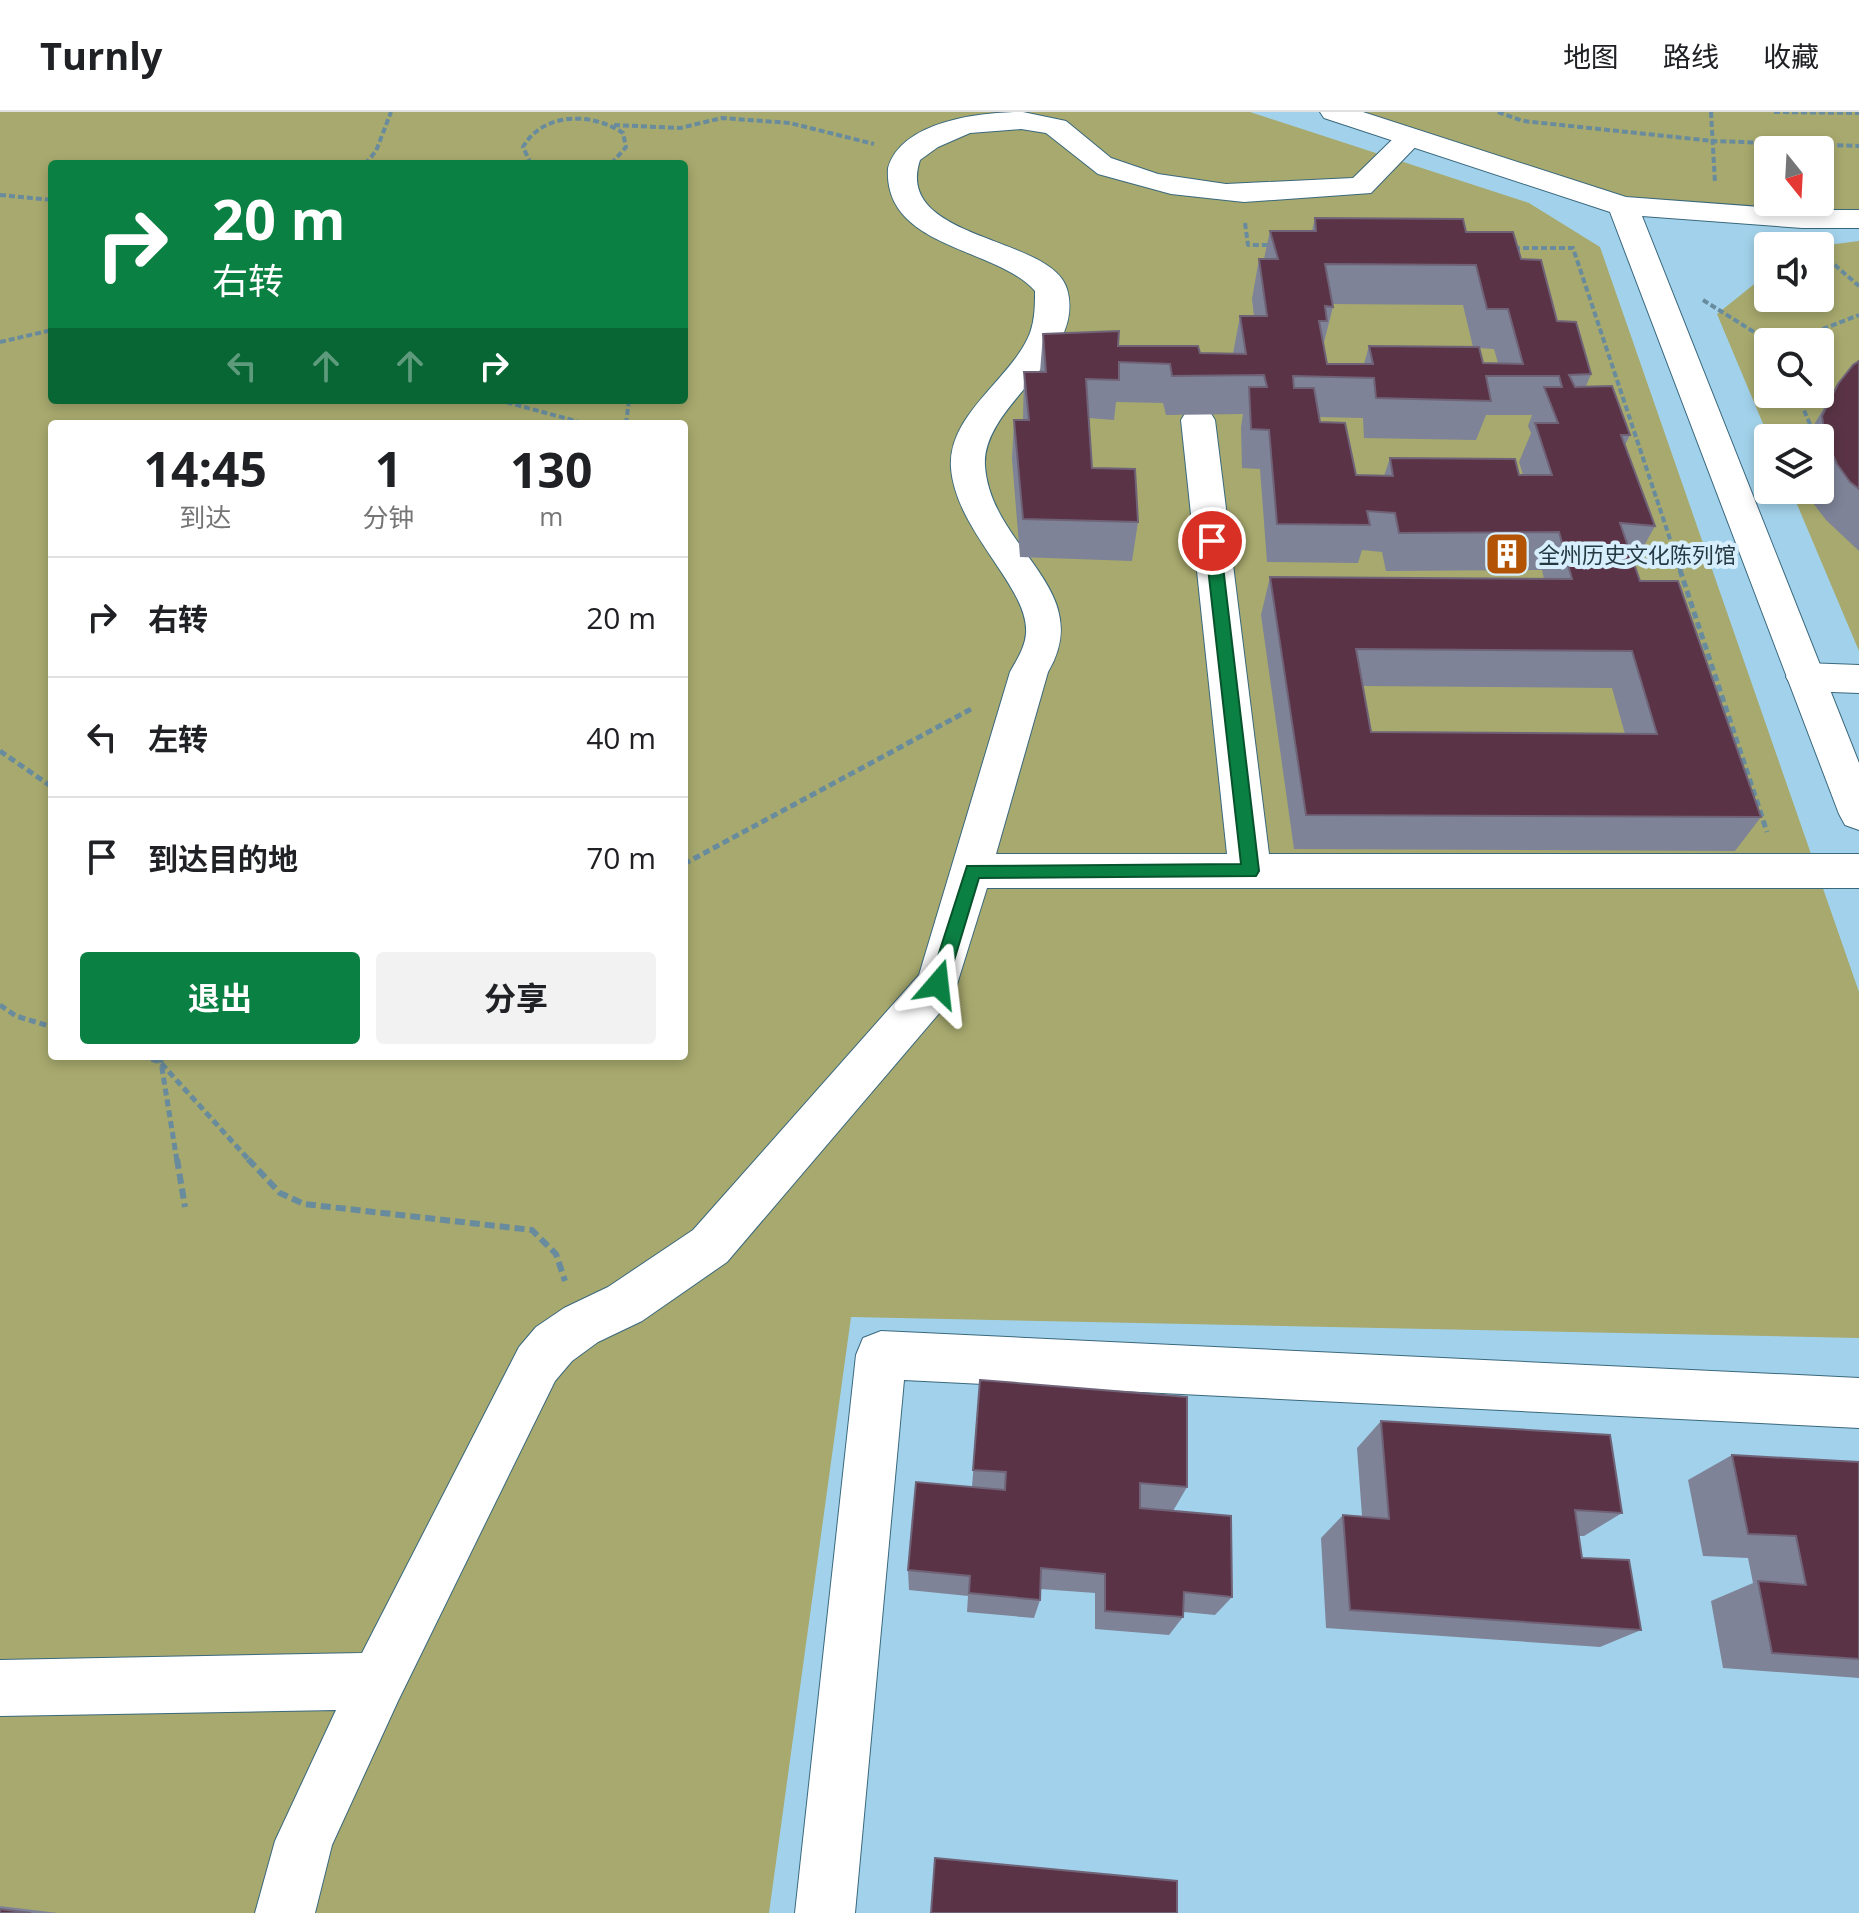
<!DOCTYPE html>
<html lang="zh">
<meta charset="utf-8">
<style>
body{margin:0;font-family:"Open Sans","Noto Sans SC",sans-serif;background:#f2f2f2;color:#202124;height:100vh;display:flex;flex-direction:column;font-size:30px;white-space:nowrap}
*{box-sizing:border-box;margin:0}
p{font-size:26px;color:#757577}
.icon{flex:none;width:44px;height:44px;fill:none;stroke:currentColor;stroke-width:2;stroke-linecap:round;stroke-linejoin:round}
.map{position:relative;flex:1;overflow:hidden}
.drawer{position:absolute;left:48px;top:308px;width:640px;height:640px;display:flex;flex-direction:column;background:#fff;border-radius:8px;box-shadow:0 4px 12px #0003}
.drawer>*{flex:none}
.guide{position:absolute;left:48px;top:48px;width:640px;height:244px;border-radius:8px;box-shadow:0 4px 12px #0003;background:#0b8043;color:#fff;overflow:hidden}
.needle{width:52px;rotate:162deg}
.buttons{position:absolute;left:1754px;top:24px;display:grid;gap:16px}
.buttons a{display:grid;place-items:center;width:80px;height:80px;border-radius:8px;background:#fff;box-shadow:0 4px 12px #0003;font-size:40px}
.pin{position:absolute;display:grid;place-items:center;width:68px;height:68px;color:#fff;margin:-34px;border:4px solid #fff;border-radius:50%;box-shadow:0 2px 8px #0007}
.me{position:absolute;width:88px;margin:-44px;rotate:17deg;stroke-linejoin:round;filter:drop-shadow(0 0 6px #0008)}
.turn{display:flex;align-items:center;gap:28px;height:168px;padding:0 32px;font-size:36px}
.turn .icon{width:104px;height:104px;stroke-width:2.5}
.turn b{display:block;font-size:56px;line-height:68px}
.lanes{display:flex;align-items:center;height:76px;padding:0 32px;background:#0003;justify-content:center;gap:40px;direction:ltr}
.lanes .off{opacity:.35}
.eta{display:flex;justify-content:space-evenly;align-items:center;height:136px;text-align:center}
.eta b{font-size:48px;font-weight:700;line-height:56px}
.primary-button{display:flex;gap:16px;margin-top:auto;padding:16px 32px}
.primary-button a{flex:1;height:92px;border-radius:8px;background:#0b8043;color:#fff;font-size:32px;font-weight:700;line-height:92px;text-align:center}
.primary-button a+a{background:#f2f2f2;color:#202124}
ul{padding:0;list-style:none}
li{display:flex;align-items:center;gap:24px;height:120px;padding:0 32px;border-top:2px solid #e0e0e0}
li div{flex:1}
li b{display:block;font-size:30px}
li em{font-style:normal}
header{display:flex;align-items:center;gap:48px;box-sizing:border-box;height:112px;padding:0 40px;background:#fff;border-bottom:2px solid #e0e0e0}
header strong{font-size:38px}
nav{display:flex;gap:44px;margin-inline-start:auto;font-size:28px}
.map>svg:first-child{display:block}
.green{fill:#a7a96e;fill-rule:evenodd}
.lines{fill:none;stroke-linecap:round;stroke-linejoin:round}
.minor-casing{stroke:#3a687d;stroke-width:2}
.major-casing{stroke:#3a687d;stroke-width:2}
.path-far2{stroke:#688b9d;stroke-width:4;stroke-dasharray:6 3;stroke-linecap:butt}
.path-far1{stroke:#688b9d;stroke-width:5;stroke-dasharray:7 4;stroke-linecap:butt}
.path{stroke:#688b9d;stroke-width:6;stroke-dasharray:10 5;stroke-linecap:butt}
.minor{fill:#fff;fill-rule:evenodd}
.major{fill:#fff;fill-rule:evenodd}
.wall{fill:#7e8398;fill-rule:evenodd}
.building{fill:#5a3446;stroke:#706378;stroke-width:2;fill-rule:evenodd}
.route{fill:#0b8043;stroke:#07532c;stroke-width:2}
.labels{text-anchor:middle;dominant-baseline:central;stroke-width:8;stroke-linejoin:round;paint-order:stroke}
.poi-label{font-size:22px;fill:#253942;stroke:#d7effc;text-anchor:start}
</style>
<header>
<strong>Turnly</strong>
<nav><a>地图</a><a>路线</a><a>收藏</a></nav>
</header>
<div class="map">
<svg width="1859" height="1801" viewBox="0 0 1859 1801">
<rect width="100%" height="100%" fill="#a2d2eb"/>
<path class="green" d="M 0,0 L 1250,0 L 1529,91 L 1600,135 L 1859,880 L 1859,1226 L 851,1205 L 769,1801 L 0,1801 ZM 52,52 L 684,52 L 684,288 L 52,288 ZM 52,312 L 684,312 L 684,944 L 52,944 Z
M 1334,0 L 1859,0 L 1859,107 L 1623,94 ZM 1768,38 L 1820,38 L 1820,90 L 1768,90 Z
M 1859,129 L 1859,539 L 1791,378 L 1820,378 L 1820,326 L 1769,326 L 1717,202 L 1768,161 L 1768,186 L 1820,186 L 1820,134 ZM 1768,230 L 1820,230 L 1820,282 L 1768,282 Z"/>
<g class="lines">
<g class="minor-casing">
<path id="minor" d="M 1023,0 L 1066,9 L 1111,46 L 1158,62 L 1226,72 L 1353,66 L 1401,19 L 1421,19 L 1425,25 L 1371,81 L 1244,90 L 1171,82 L 1098,62 L 1046,21 L 1021,17 L 970,21 L 938,35 L 920,48 C 893,129 1051,123 1067,177 C 1087,245 981,292 985,354 C 991,437 1097,477 1048,560 L 996,742 L 1227,742 L 1181,308 L 1186,300 L 1198,297 L 1210,300 L 1215,308 L 1269,742 L 1859,742 L 1859,776 L 987,776 L 953,885 L 727,1150 L 642,1209 L 598,1230 L 572,1249 L 555,1269 L 398,1589 L 332,1733 L 315,1801 L 255,1801 L 275,1729 L 336,1598 L 0,1604 L 0,1548 L 362,1541 L 519,1235 L 536,1215 L 564,1196 L 608,1175 L 693,1118 L 919,863 L 1010,560 C 1017,547 1025,536 1026,521 C 1029,475 956,420 951,356 C 947,302 1012,267 1030,221 C 1035,207 1035,193 1035,179 C 997,135 883,137 888,56 C 902,8 983,0 1023,0 Z
M 1805,551 L 1859,553 L 1859,581 L 1805,579 L 1792,575 L 1786,565 L 1792,555 Z
M 881,1219 L 1859,1266 L 1859,1316 L 904,1268 L 855,1801 L 795,1801 L 856,1243 L 863,1226 Z"/>
</g>
<g class="major-casing">
<path id="major" d="M 1320,0 L 1363,0 L 1626,85 L 1802,98 L 1859,98 L 1859,116 L 1802,116 L 1642,104 L 1859,651 L 1859,718 L 1845,713 L 1839,702 L 1610,100 L 1324,6 Z"/>
</g>
<path class="path-far2" d="M 1498,0 L 1523,9 L 1713,29 L 1859,34
M 1711,0 L 1715,71
M 1774,0 L 1859,1
M 614,13 L 680,16 L 722,6 L 790,11 L 874,32
M 365,52 L 376,39 L 391,0
M 531,52 L 523,35 C 543,0 592,0 623,21 L 626,35 L 611,52
M 0,83 L 52,88
M 1245,111 L 1248,133 L 1272,133
M 1514,136 L 1573,136 L 1681,460
M 1821,141 L 1859,174
M 1703,188 L 1770,230
M 0,230 L 52,218
M 1789,230 L 1859,203
M 1797,282 L 1816,326
M 498,288 L 587,312
M 626,312 L 629,288"/>
<path class="path-far1" d="M 1680,458 L 1767,720
M 0,639 L 52,675
M 684,752 L 973,596
M 0,893 L 16,904 L 52,915
M 141,944 L 160,950 L 250,1049
M 160,944 L 177,1049"/>
<path class="path" d="M 177,1047 L 185,1095
M 248,1047 L 280,1081 L 304,1092 L 532,1118 L 556,1142 L 565,1169"/>
<use href="#minor" class="minor"/>
<use href="#major" class="major"/>
</g>
<path class="wall" d="M 1315,106 L 1466,120 L 1521,147 L 1557,209 L 1591,262 L 1586,274 L 1630,323 L 1625,333 L 1655,414 L 1634,452 L 1640,469 L 1761,705 L 1735,739 L 1294,737 L 1261,503 L 1270,465 L 1544,467 L 1542,458 L 1386,459 L 1382,440 L 1362,438 L 1358,451 L 1267,450 L 1260,357 L 1242,356 L 1241,315 L 1243,302 L 1166,303 L 1163,291 L 1116,290 L 1114,308 L 1089,306 L 1092,356 L 1138,410 L 1132,449 L 1020,445 L 1012,347 L 1014,308 L 1023,308 L 1024,260 L 1040,260 L 1043,222 L 1118,234 L 1200,241 L 1233,242 L 1240,204 L 1254,204 L 1252,187 L 1259,147 L 1264,147 L 1270,119 L 1312,119 ZM 1332,192 L 1463,193 L 1473,235 L 1369,234 L 1364,252 L 1327,252 L 1323,234 L 1333,195 ZM 1479,236 L 1494,237 L 1498,251 L 1483,251 ZM 1486,303 L 1532,303 L 1528,314 L 1531,321 L 1519,350 L 1523,363 L 1390,346 L 1384,364 L 1356,363 L 1320,310 L 1319,305 L 1363,306 L 1364,326 L 1476,328 ZM 1363,574 L 1612,576 L 1625,622 L 1371,620 Z
M 1859,249 L 1859,439 L 1826,408 L 1813,391 L 1807,378 L 1820,378 L 1820,326 L 1808,326 L 1815,311 L 1838,272 Z
M 980,1268 L 1187,1375 L 1173,1399 L 1232,1485 L 1215,1503 L 1184,1500 L 1183,1505 L 1169,1523 L 1095,1517 L 1095,1481 L 1040,1477 L 1040,1488 L 1034,1506 L 967,1500 L 968,1484 L 909,1478 L 908,1458 L 972,1375 Z
M 1381,1309 L 1622,1401 L 1584,1424 L 1579,1424 L 1582,1446 L 1641,1518 L 1600,1535 L 1326,1516 L 1321,1426 L 1343,1403 L 1362,1404 L 1357,1336 Z
M 1732,1343 L 1859,1350 L 1859,1566 L 1723,1556 L 1711,1489 L 1753,1471 L 1748,1446 L 1703,1444 L 1688,1368 Z
M 0,1794 L 58,1801 L 0,1801 Z"/>
<path class="building" d="M 1315,106 L 1463,107 L 1466,120 L 1513,120 L 1521,147 L 1541,148 L 1557,209 L 1576,210 L 1591,262 L 1569,263 L 1575,275 L 1612,274 L 1630,323 L 1621,323 L 1655,414 L 1620,411 L 1640,469 L 1678,469 L 1761,705 L 1306,703 L 1270,465 L 1572,467 L 1559,420 L 1399,421 L 1395,401 L 1367,399 L 1370,413 L 1277,412 L 1269,318 L 1251,317 L 1249,275 L 1267,275 L 1264,263 L 1172,264 L 1170,252 L 1119,250 L 1119,268 L 1086,267 L 1092,356 L 1135,357 L 1138,410 L 1023,407 L 1014,308 L 1029,308 L 1024,260 L 1046,260 L 1043,222 L 1119,219 L 1118,234 L 1198,234 L 1200,241 L 1246,242 L 1240,204 L 1267,204 L 1259,147 L 1278,147 L 1270,119 L 1316,119 ZM 1325,152 L 1476,153 L 1487,197 L 1508,197 L 1523,252 L 1483,251 L 1479,235 L 1369,234 L 1373,252 L 1327,252 L 1319,209 L 1327,209 L 1325,194 L 1333,195 ZM 1293,264 L 1374,266 L 1376,286 L 1491,289 L 1486,264 L 1559,264 L 1562,275 L 1544,275 L 1558,311 L 1535,311 L 1552,363 L 1519,363 L 1515,347 L 1390,346 L 1393,364 L 1356,363 L 1345,311 L 1320,310 L 1314,276 L 1294,276 ZM 1356,537 L 1632,539 L 1657,622 L 1371,620 Z
M 1859,249 L 1859,377 L 1850,370 L 1837,352 L 1825,326 L 1822,304 L 1838,272 L 1853,253 Z
M 980,1268 L 1187,1285 L 1187,1375 L 1140,1371 L 1140,1396 L 1231,1404 L 1232,1485 L 1184,1480 L 1183,1505 L 1105,1499 L 1105,1462 L 1041,1456 L 1040,1488 L 969,1481 L 970,1464 L 908,1458 L 916,1370 L 1005,1378 L 1006,1360 L 973,1358 Z
M 1381,1309 L 1610,1323 L 1622,1401 L 1575,1398 L 1582,1446 L 1629,1448 L 1641,1518 L 1350,1498 L 1343,1403 L 1389,1407 Z
M 1732,1343 L 1859,1350 L 1859,1547 L 1772,1541 L 1758,1469 L 1806,1473 L 1796,1424 L 1748,1422 Z
M 935,1746 L 1177,1769 L 1177,1801 L 931,1801 Z
M 0,1797 L 31,1801 L 0,1801 Z"/>
<path class="route" d="M 1212,423 L 1220,429 L 1259,759 L 1256,764 L 979,766 L 947,872 L 938,879 L 931,877 L 929,872 L 967,754 L 1241,752 L 1205,429 Z"/>
<defs>
<g id="building-square" transform="scale(2.3)"><rect x="-9" y="-9" width="18" height="18" rx="4" fill="#b25305" stroke="#d7effc"/><path d="M-4-6H4V6H1V3H-1V6H-4ZM-2.5-4.3h1.7v1.8h-1.7ZM.8-4.3h1.7v1.8H.8ZM-2.5-1h1.7V.8h-1.7ZM.8-1h1.7V.8H.8Z" fill="#fff"/></g>
</defs>
<g fill-rule="evenodd">
<use href="#building-square" x="1507" y="442"/>
</g>
<g class="labels">
<g class="poi-label">
<text x="1538" y="442">全州历史文化陈列馆</text>
</g>
</g>
</svg>
<div class="buttons">
<a><svg class="needle" viewBox="-14 -14 28 28"><path d="M0-13l5 13h-10z" fill="#e53935"/><path d="M0 13l5-13h-10z" fill="#757577"/></svg></a>
<a><svg class="icon" aria-label="sound" viewBox="0 0 24 24"><path d="M4 9h4l5-4v14l-5-4H4zM17 9q2 3 0 6"/></svg></a>
<a><svg class="icon" aria-label="search" viewBox="0 0 24 24"><circle cx="10" cy="10" r="6"/><path d="M15 15l6 6"/></svg></a>
<a><svg class="icon" aria-label="layers" viewBox="0 0 24 24"><path d="M12 4l9 5-9 5-9-5zM3 14l9 5 9-5"/></svg></a>
</div>
<div class="pin" style="left:1212px;top:429px;background:#d93025"><svg class="icon" aria-label="arrive" viewBox="0 0 24 24"><path d="M6 21V4h12l-3 4 3 4H6"/></svg></div>
<svg class="me" style="left:938px;top:872px" viewBox="-20 -20 40 40"><path d="M0-17L14 15 0 8-14 15z" fill="#0b8043" stroke="#fff" stroke-width="4"/></svg>
<div class="guide">
<div class="turn"><svg class="icon" aria-label="right" viewBox="0 0 24 24"><path d="M7 20v-9h11M14 6l5 5-5 5"/></svg><div><b>20 m</b>右转</div></div>
<div class="lanes"><svg class="icon off" aria-label="left" viewBox="0 0 24 24"><path d="M17 20v-9H6M10 6l-5 5 5 5"/></svg><svg class="icon off" aria-label="ahead" viewBox="0 0 24 24"><path d="M12 20V5M6 11l6-6 6 6"/></svg><svg class="icon off" aria-label="ahead" viewBox="0 0 24 24"><path d="M12 20V5M6 11l6-6 6 6"/></svg><svg class="icon" aria-label="right" viewBox="0 0 24 24"><path d="M7 20v-9h11M14 6l5 5-5 5"/></svg></div>
</div>
<section class="drawer">
<div class="eta">
<div><b>14:45</b><p>到达</p></div>
<div><b>1</b><p>分钟</p></div>
<div><b>130</b><p>m</p></div>
</div>
<ul>
<li><svg class="icon" aria-label="right" viewBox="0 0 24 24"><path d="M7 20v-9h11M14 6l5 5-5 5"/></svg><div><b>右转</b></div><em>20 m</em></li>
<li><svg class="icon" aria-label="left" viewBox="0 0 24 24"><path d="M17 20v-9H6M10 6l-5 5 5 5"/></svg><div><b>左转</b></div><em>40 m</em></li>
<li><svg class="icon" aria-label="arrive" viewBox="0 0 24 24"><path d="M6 21V4h12l-3 4 3 4H6"/></svg><div><b>到达目的地</b></div><em>70 m</em></li>
</ul>
<div class="primary-button"><a>退出</a><a>分享</a></div>
</section>
</div>
